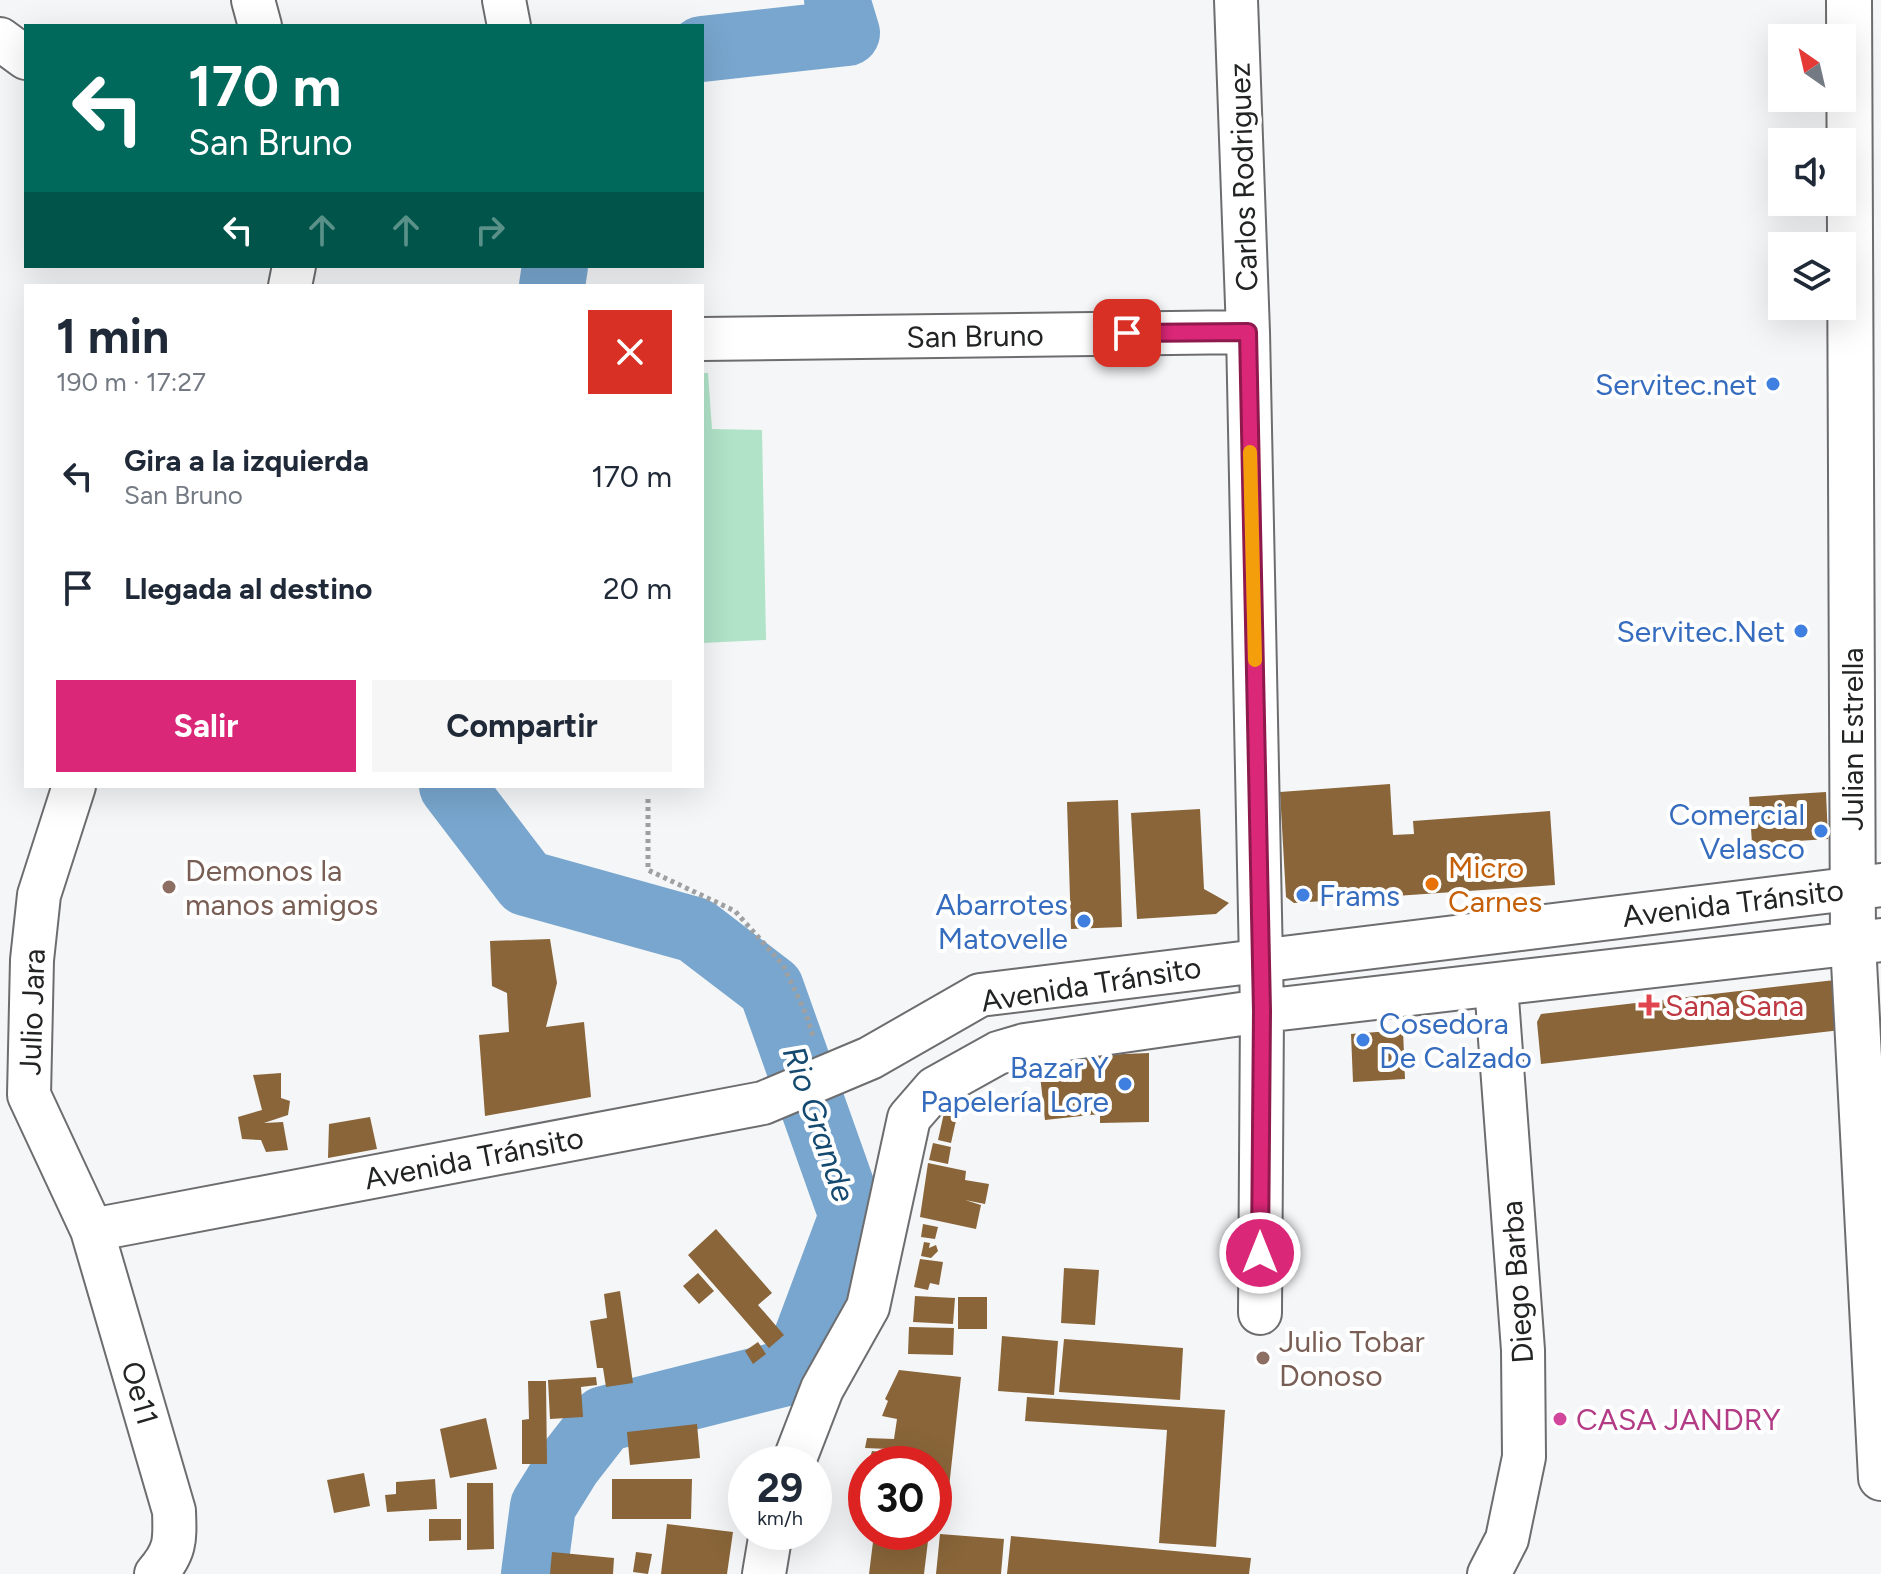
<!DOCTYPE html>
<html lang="es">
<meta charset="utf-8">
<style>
body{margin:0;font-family:Figtree,sans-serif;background:#f6f6f7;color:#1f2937;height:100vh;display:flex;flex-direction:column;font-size:30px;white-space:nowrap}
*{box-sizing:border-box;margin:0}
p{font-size:26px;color:#747a83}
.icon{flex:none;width:44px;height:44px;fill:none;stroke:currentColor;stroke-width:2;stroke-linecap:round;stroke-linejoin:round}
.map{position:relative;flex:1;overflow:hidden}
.details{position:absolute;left:24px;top:284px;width:680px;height:504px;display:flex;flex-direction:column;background:#fff;border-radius:0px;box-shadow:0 8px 32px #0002}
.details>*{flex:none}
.hud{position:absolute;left:24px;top:24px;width:680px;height:244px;border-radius:0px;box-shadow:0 8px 32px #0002;background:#00695c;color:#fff;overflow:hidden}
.needle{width:52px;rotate:326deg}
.fabs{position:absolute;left:1768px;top:24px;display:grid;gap:16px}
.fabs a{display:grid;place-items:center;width:88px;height:88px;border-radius:0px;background:#fff;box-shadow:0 8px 32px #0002;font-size:40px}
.speed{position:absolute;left:728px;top:1446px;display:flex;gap:16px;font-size:40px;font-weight:700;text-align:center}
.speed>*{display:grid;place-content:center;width:104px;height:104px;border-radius:50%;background:#fff;box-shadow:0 8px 32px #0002;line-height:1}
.speed small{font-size:20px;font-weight:400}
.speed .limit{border:12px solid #d22;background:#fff;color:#111}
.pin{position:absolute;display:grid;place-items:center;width:68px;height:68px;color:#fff;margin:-34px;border-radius:16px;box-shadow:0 4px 12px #0006}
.me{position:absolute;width:88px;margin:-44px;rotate:0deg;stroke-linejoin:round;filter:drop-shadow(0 0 6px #0008)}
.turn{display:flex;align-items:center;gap:28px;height:168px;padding:0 32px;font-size:36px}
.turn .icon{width:104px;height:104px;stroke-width:2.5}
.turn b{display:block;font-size:56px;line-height:68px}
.lanes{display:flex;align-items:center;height:76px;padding:0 32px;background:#0003;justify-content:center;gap:40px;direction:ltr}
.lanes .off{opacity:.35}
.round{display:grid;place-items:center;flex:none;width:84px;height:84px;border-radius:0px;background:#f6f6f7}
.summary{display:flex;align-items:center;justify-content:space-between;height:136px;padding:0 32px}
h1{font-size:48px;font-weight:700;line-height:60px}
.action{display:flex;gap:16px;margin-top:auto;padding:16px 32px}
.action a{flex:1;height:92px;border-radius:0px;background:#db2777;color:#fff;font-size:32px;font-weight:700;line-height:92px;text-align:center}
.action a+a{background:#f6f6f7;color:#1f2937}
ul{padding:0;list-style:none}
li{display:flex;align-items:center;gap:24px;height:112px;padding:0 32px}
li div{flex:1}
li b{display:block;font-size:30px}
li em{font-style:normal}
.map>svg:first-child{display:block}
.green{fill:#b0e3c8}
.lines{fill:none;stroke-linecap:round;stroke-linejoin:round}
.river{stroke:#78a6ce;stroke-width:66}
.building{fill:#896539}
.minor-casing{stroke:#6d6d6f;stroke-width:46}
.tertiary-casing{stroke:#6d6d6f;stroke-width:48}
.path{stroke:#9fa0a1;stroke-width:5;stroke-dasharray:4 4;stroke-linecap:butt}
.minor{stroke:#fff;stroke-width:42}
.tertiary{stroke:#fff;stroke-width:44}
.route-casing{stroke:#8e194d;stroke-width:20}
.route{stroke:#db2777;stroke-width:14}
.slow{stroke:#f59e0b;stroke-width:14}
.shop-dot{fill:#3f7fe0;stroke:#fff;stroke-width:3}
.food-dot{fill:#e8710a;stroke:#fff;stroke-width:3}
.education-dot{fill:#8d6e63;stroke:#fff;stroke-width:3}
.health-dot{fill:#e0444e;stroke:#fff;stroke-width:3}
.hotel-dot{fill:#d1479c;stroke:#fff;stroke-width:3}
.labels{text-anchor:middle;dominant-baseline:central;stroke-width:8;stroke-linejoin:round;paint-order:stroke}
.street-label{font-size:30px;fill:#222323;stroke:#fff}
.shop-label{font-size:30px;fill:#366cbe;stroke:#fff;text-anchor:end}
.food-label{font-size:30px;fill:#c56008;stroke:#fff;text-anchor:start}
.education-label{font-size:30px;fill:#785e54;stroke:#fff;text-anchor:start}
.health-label{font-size:30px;fill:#be3a42;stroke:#fff;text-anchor:start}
.hotel-label{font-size:30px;fill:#b23c85;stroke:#fff;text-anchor:start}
.water-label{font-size:32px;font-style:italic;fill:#144970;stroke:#fff}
</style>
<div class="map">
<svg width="1881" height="1574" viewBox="0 0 1881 1574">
<rect width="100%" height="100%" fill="#f5f6f8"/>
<path class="green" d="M 702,373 L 708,373 L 712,429 L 762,430 L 766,640 L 702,643 Z"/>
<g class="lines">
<path class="river" d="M 702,49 L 847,33 L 837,0
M 552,286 L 555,266
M 452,786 L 526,883 L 695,930 L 771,988 L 852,1216 L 794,1371 L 604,1419 L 569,1464 L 543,1506 L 534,1574"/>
</g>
<path class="building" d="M 1390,784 L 1393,835 L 1414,834 L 1413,821 L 1550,811 L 1555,885 L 1294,903 L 1286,897 L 1280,792 Z
M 1826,792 L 1828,839 L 1752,844 L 1749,797 Z
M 1118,800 L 1122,927 L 1071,929 L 1067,802 Z
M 1200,809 L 1204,889 L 1229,903 L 1216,914 L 1137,919 L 1131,813 Z
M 550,939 L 557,983 L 546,1027 L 584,1022 L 591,1097 L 485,1116 L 479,1035 L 509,1032 L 507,993 L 492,986 L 490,941 Z
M 1835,980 L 1841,1030 L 1541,1064 L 1537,1022 L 1541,1014 Z
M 1403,1030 L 1405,1079 L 1353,1082 L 1351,1034 Z
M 1149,1053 L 1149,1122 L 1100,1123 L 1100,1114 L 1045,1120 L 1039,1066 L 1100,1055 Z
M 281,1073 L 281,1098 L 290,1101 L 288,1115 L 264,1123 L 283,1122 L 288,1150 L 266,1152 L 261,1140 L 242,1139 L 238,1117 L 262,1110 L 253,1075 Z
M 946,1104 L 959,1107 L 951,1143 L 938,1140 Z
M 370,1117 L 377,1149 L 328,1158 L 329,1124 Z
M 933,1143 L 951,1147 L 948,1164 L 929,1160 Z
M 928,1163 L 966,1171 L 965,1180 L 989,1184 L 985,1204 L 965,1200 L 981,1205 L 976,1229 L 920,1217 Z
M 923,1224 L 938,1227 L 935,1239 L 921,1237 Z
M 716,1229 L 772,1293 L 758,1305 L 784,1335 L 769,1348 L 688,1255 Z
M 924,1242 L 930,1243 L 929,1248 L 936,1245 L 938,1251 L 931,1258 L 921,1256 Z
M 920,1259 L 943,1262 L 939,1285 L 930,1283 L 928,1290 L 914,1287 Z
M 1064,1268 L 1099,1270 L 1095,1325 L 1061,1323 Z
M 698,1273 L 714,1291 L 699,1304 L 683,1286 Z
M 620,1291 L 633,1383 L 606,1387 L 603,1368 L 597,1368 L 590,1321 L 607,1318 L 604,1294 Z
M 915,1296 L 955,1298 L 953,1324 L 913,1322 Z
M 958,1297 L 987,1297 L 987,1329 L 958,1329 Z
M 909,1327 L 954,1328 L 953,1355 L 908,1354 Z
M 1002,1336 L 1058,1341 L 1054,1395 L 998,1391 Z
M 1064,1339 L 1183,1348 L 1180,1400 L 1059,1392 Z
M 758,1342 L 766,1354 L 753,1364 L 745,1351 Z
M 899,1370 L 961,1377 L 947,1506 L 934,1504 L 934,1464 L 912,1464 L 913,1450 L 865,1448 L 867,1438 L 894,1439 L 897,1419 L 882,1416 L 888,1401 L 885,1399 Z
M 596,1377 L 597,1385 L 581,1387 L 583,1417 L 550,1419 L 548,1380 Z
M 528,1381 L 546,1381 L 547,1464 L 522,1464 L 522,1420 L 529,1419 Z
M 1027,1397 L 1225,1410 L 1216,1547 L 1159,1543 L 1167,1430 L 1025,1421 Z
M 486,1418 L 497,1469 L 450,1478 L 440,1429 Z
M 697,1424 L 700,1458 L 630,1465 L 627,1432 Z
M 872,1451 L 909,1455 L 908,1464 L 868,1464 Z
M 865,1472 L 866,1505 L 855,1503 Z
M 364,1473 L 370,1506 L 334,1513 L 327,1480 Z
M 435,1479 L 437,1509 L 387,1512 L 385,1495 L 396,1494 L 396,1482 Z
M 612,1479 L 692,1479 L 691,1519 L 612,1519 Z
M 467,1483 L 493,1483 L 494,1549 L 467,1550 Z
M 429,1519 L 461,1519 L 461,1540 L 429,1541 Z
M 667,1524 L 733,1532 L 727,1574 L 661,1574 Z
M 874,1534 L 928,1541 L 924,1574 L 869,1574 Z
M 940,1534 L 1004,1539 L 1001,1574 L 936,1574 Z
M 1011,1536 L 1251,1558 L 1249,1574 L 1007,1574 Z
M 552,1552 L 614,1558 L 613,1574 L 550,1574 Z
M 636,1552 L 652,1554 L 648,1574 L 633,1572 Z"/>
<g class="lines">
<g class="minor-casing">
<path id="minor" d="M 253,0 L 260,26
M 504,0 L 509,26
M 1236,0 L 1248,332 L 1262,1011 L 1260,1313
M 0,39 L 26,58
M 290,286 L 294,266
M 702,339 L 1248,332
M 74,786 L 39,895 L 32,960 L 29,1095 L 92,1230 L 174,1511 C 175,1540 176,1551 156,1574
M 92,1230 L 763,1103 L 870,1058 L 980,995 L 1881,885
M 793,1464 L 822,1389 L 868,1307 L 909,1118 L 935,1088 L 998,1053 L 1025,1045 L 1262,1011 L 1881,940
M 764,1574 L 771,1532
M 1489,1574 L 1507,1539 L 1524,1457 L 1523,1350 L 1496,985"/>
</g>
<g class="tertiary-casing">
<path id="tertiary" d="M 1849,0 L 1853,943 L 1881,1478"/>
</g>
<path class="path" d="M 648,799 L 648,870 L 735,911 L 783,965 L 806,1014 L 814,1039"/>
<use href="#minor" class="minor"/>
<use href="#tertiary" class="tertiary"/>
</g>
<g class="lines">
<g class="route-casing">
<path id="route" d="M 1127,333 L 1248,332 L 1262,1011 L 1260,1253"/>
</g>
<use href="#route" class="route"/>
<path class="slow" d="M 1250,452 L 1255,660"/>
</g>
<g class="shop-dot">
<circle cx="1773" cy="384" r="8"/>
<circle cx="1801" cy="631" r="8"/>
<circle cx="1821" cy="831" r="8"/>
<circle cx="1303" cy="895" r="8"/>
<circle cx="1084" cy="921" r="8"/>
<circle cx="1363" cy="1040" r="8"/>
<circle cx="1125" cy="1084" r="8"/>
</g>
<circle class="food-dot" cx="1432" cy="884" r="8"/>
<g class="education-dot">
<circle cx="169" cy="887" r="8"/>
<circle cx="1263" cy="1358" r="8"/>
</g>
<path class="health-dot" d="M1645 993h8v8h8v8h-8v8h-8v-8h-8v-8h8z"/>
<circle class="hotel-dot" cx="1560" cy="1419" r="8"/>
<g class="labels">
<g class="street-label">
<text transform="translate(1243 177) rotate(-92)">Carlos Rodriguez</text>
<text transform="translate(975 336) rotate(-1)">San Bruno</text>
<text transform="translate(1852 739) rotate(-90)">Julian Estrella</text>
<text transform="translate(1733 903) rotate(-7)">Avenida Tránsito</text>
<text transform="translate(1091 984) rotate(-9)">Avenida Tránsito</text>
<text transform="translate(32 1012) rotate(-88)">Julio Jara</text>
<text transform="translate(474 1158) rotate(-11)">Avenida Tránsito</text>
<text transform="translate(1517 1282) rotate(-94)">Diego Barba</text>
<text transform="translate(140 1393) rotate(74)">Oe11</text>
</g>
<g class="shop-label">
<text x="1757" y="384">Servitec.net</text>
<text x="1785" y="631">Servitec.Net</text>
<text x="1805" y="814">Comercial<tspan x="1805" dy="34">Velasco</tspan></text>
<text x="1319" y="895" text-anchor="start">Frams</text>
<text x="1068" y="904">Abarrotes<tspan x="1068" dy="34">Matovelle</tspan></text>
<text x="1379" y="1023" text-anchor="start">Cosedora<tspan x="1379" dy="34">De Calzado</tspan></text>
<text x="1109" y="1067">Bazar Y<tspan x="1109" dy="34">Papelería Lore</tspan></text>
</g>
<g class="food-label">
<text x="1448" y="867">Micro<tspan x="1448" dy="34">Carnes</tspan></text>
</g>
<g class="education-label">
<text x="185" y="870">Demonos la<tspan x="185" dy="34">manos amigos</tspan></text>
<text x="1279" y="1341">Julio Tobar<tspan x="1279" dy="34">Donoso</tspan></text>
</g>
<g class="health-label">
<text x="1665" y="1005">Sana Sana</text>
</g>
<g class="hotel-label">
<text x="1576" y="1419">CASA JANDRY</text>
</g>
<g class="water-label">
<text transform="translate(819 1124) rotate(71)">Rio Grande</text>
</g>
</g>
</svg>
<div class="fabs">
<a><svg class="needle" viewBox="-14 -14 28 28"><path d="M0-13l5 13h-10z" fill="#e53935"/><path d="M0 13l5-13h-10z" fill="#747a83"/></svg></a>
<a><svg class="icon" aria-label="sound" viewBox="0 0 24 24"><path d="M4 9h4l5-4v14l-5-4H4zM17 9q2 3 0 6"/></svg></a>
<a><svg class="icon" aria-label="layers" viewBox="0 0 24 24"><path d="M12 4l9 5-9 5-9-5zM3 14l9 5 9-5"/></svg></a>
</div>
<div class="speed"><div>29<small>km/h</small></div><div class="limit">30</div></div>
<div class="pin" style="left:1127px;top:333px;background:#d93025"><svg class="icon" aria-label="arrive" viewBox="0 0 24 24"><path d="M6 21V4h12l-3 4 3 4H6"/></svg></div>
<svg class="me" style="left:1260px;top:1253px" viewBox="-20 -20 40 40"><circle r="17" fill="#db2777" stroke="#fff" stroke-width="3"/><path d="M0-11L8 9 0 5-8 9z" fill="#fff"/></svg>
<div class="hud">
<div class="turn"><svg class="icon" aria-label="left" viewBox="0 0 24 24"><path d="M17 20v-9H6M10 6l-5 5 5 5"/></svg><div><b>170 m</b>San Bruno</div></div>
<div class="lanes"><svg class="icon" aria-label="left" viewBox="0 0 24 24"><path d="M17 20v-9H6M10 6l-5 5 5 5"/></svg><svg class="icon off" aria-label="ahead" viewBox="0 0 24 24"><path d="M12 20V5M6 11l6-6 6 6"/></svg><svg class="icon off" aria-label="ahead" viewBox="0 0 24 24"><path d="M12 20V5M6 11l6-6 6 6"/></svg><svg class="icon off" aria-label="right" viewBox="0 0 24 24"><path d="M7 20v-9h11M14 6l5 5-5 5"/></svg></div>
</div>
<section class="details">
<div class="summary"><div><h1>1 min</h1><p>190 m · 17:27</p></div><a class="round" style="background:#d93025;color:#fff"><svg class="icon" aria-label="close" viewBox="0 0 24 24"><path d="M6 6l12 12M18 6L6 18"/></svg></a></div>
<ul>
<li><svg class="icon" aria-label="left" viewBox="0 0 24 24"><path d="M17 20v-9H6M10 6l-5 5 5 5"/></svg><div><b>Gira a la izquierda</b><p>San Bruno</p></div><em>170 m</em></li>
<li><svg class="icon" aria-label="arrive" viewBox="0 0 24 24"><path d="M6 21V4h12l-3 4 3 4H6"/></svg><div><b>Llegada al destino</b></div><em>20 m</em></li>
</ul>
<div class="action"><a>Salir</a><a>Compartir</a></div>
</section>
</div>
